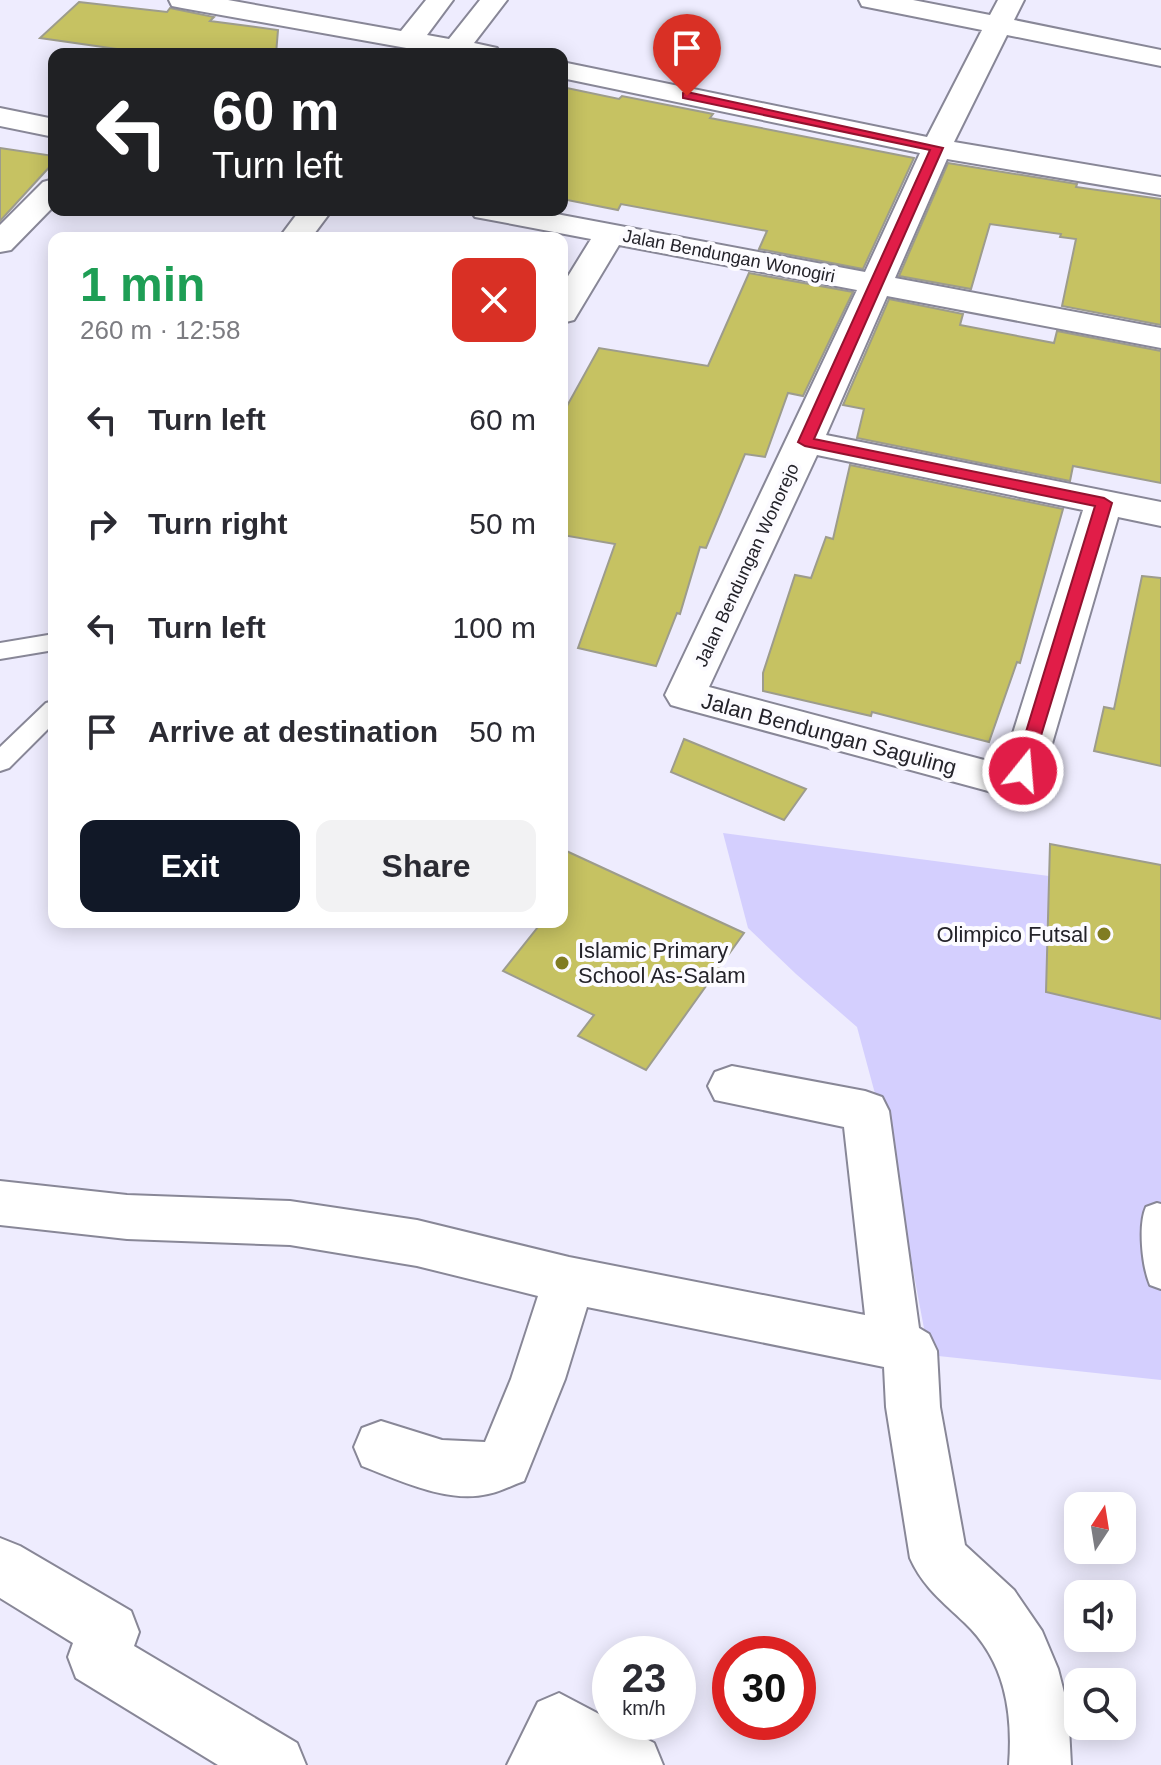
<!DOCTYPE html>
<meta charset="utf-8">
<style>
body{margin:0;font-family:Helvetica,sans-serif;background:#f2f2f3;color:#2b2b33;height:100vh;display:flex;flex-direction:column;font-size:30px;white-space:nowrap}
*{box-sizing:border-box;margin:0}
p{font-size:26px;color:#7c7c81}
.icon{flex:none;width:44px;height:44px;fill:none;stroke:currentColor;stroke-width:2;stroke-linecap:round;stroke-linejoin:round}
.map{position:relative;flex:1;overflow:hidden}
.drawer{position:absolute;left:48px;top:232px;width:520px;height:696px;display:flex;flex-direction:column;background:#fff;border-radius:16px;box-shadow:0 4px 20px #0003}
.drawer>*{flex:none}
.top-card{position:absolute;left:48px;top:48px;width:520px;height:168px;border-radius:16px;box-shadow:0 4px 20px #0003;background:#202124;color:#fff;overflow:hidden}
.needle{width:52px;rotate:12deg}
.buttons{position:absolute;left:1064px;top:1492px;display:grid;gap:16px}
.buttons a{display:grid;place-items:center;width:72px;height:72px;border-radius:16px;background:#fff;box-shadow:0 4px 20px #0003;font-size:40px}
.speed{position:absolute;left:592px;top:1636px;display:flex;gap:16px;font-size:40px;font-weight:700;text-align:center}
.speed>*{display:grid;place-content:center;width:104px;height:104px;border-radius:50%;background:#fff;box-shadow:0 4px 20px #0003;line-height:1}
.speed small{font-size:20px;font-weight:400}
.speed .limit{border:12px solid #d22;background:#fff;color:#111}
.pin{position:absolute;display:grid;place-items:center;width:68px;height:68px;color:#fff;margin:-82px -34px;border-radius:50% 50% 50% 0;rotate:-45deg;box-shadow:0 0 8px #0007}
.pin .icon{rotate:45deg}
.me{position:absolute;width:88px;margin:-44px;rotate:17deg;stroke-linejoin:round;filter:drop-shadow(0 0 6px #0008)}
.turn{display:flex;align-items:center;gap:28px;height:168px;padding:0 32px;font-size:36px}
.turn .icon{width:104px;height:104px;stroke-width:2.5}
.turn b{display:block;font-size:56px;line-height:68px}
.round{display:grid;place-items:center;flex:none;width:84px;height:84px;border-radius:16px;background:#f2f2f3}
.summary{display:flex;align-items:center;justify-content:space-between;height:136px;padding:0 32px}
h1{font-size:48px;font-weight:700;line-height:60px;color:#1e9e55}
.action{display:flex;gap:16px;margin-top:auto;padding:16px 32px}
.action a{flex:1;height:92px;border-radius:16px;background:#111827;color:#fff;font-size:32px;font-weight:700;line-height:92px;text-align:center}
.action a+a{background:#f2f2f3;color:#2b2b33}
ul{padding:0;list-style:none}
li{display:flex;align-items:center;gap:24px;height:104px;padding:0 32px}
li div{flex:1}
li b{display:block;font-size:30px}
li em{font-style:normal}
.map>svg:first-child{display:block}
.green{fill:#d4cffe}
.building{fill:#c6c262;stroke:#9d9c8c;stroke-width:2}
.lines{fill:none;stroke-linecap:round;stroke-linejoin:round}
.service-casing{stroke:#888797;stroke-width:4}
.minor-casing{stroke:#888797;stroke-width:4}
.service{fill:#fff;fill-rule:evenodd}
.minor{fill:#fff;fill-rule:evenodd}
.route{fill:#e11d48;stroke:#92132f;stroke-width:2}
.poi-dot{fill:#807c22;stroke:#fcfbff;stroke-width:3}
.labels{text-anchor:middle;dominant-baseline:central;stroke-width:8;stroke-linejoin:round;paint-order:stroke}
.far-street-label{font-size:18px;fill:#24232a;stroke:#fcfbff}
.street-label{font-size:22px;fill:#24232a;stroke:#fcfbff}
.poi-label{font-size:22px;fill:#24232a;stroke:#fcfbff;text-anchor:end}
</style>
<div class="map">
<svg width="1161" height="1765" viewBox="0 0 1161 1765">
<rect width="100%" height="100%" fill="#eeecfe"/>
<path class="green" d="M 723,833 L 1049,876 L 1046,992 L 1161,1019 L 1161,1380 L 929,1355 L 891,1153 L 857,1027 L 796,974 L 748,928 Z"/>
<path class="building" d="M 79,2 L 167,12 L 170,8 L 214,17 L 210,21 L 278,30 L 276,54 L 152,54 L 40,38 Z
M 562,87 L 619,99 L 622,96 L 713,114 L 710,118 L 914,158 L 863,269 L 759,249 L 767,231 L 621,204 L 618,210 L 562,199 Z
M 0,148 L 54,156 L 54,162 L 0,221 Z
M 948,163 L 1077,184 L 1076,187 L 1161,199 L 1161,325 L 1062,306 L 1076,239 L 1060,237 L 1061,234 L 990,224 L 971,289 L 899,276 Z
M 749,273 L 853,292 L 803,396 L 788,393 L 765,457 L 745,454 L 706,548 L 700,547 L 680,614 L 677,613 L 656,666 L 578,648 L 615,544 L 562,535 L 562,415 L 599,348 L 708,366 Z
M 889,299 L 963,314 L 960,325 L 1054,343 L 1057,331 L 1161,351 L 1161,483 L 1073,466 L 1070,481 L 857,438 L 864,409 L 843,405 Z
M 850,465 L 1063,509 L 1020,663 L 1017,662 L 989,742 L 872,712 L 871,716 L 763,691 L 763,673 L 795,575 L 811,578 L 826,537 L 833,539 Z
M 1142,576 L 1161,578 L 1161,766 L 1094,751 L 1104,707 L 1114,709 Z
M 684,739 L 806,789 L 784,820 L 671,772 Z
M 1050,844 L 1161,865 L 1161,1019 L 1046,992 Z
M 562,849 L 744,933 L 646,1070 L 578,1036 L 594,1015 L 503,971 L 542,922 L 562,922 Z"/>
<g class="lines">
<g class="service-casing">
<path id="service" d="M 54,634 L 54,650 L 0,659 L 0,643 Z
M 54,701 L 54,723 L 9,768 L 0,771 L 0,747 L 46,703 Z
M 1157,1203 L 1161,1204 L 1161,1289 L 1150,1285 C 1142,1266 1138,1225 1146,1207 Z"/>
</g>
<g class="minor-casing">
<path id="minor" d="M 169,0 L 228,0 L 401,31 L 426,0 L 453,0 L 427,35 L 449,39 L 480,0 L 507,0 L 474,43 L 497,48 L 501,54 L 440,54 L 182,8 L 172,6 Z
M 859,0 L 913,0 L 990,15 L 998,0 L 1024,0 L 1014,20 L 1161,50 L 1161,66 L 1007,35 L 954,142 L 1161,177 L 1161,195 L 947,159 L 895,278 L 1161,328 L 1161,348 L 887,296 L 826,435 L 1161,502 L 1161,526 L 1118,517 L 1044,771 C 1034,788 1023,794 1003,795 L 685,709 L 671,705 L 665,695 L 857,290 L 619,245 L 574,320 L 562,323 L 562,286 L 591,239 L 486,219 L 475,217 L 470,210 L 535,210 L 865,272 L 920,153 L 562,78 L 562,62 L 927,137 L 982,30 L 862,6 ZM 817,455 L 1083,510 L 1003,765 L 709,687 Z
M 0,108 L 54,119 L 54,137 L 0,126 Z
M 54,179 L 54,206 L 11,250 L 0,252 L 0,225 L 43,182 Z
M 300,210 L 332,210 L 311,238 L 279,238 Z
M 732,1066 L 865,1091 L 882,1097 L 889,1111 L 919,1328 L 929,1334 L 937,1351 L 940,1407 L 965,1545 L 1014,1590 L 1042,1631 L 1058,1669 L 1068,1708 L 1071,1765 L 1009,1765 C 1013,1712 1005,1661 965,1623 C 943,1602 923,1587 910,1558 L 886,1407 L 884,1367 L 587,1307 L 565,1379 L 524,1481 C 512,1485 500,1492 488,1494 C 448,1504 399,1480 362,1466 L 354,1447 L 362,1428 L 381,1421 L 442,1440 L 485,1442 L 511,1379 L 538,1296 L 417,1266 L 290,1245 L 127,1239 L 0,1225 L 0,1181 L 127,1195 L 290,1201 L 417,1220 L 569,1257 L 865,1315 L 844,1127 L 715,1100 L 708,1086 L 715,1072 Z
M 0,1538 L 20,1546 L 131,1611 L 139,1632 L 134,1646 L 297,1743 L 306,1765 L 218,1765 L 76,1678 L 68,1657 L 73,1643 L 0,1598 Z
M 559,1693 L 654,1743 L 663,1765 L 507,1765 L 538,1702 Z"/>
</g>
<use href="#service" class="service"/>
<use href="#minor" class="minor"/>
</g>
<path class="route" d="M 687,92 L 943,148 L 814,439 L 1104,498 L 1112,503 L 1029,775 L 1017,775 L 1014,771 L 1095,506 L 805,446 L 798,442 L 930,150 L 683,98 L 683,93 Z"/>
<g class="poi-dot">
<circle cx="1104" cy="934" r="8"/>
<circle cx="562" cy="963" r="8"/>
</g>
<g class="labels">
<g class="far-street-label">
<text transform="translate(729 256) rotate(11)">Jalan Bendungan Wonogiri</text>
<text transform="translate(747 565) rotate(-65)">Jalan Bendungan Wonorejo</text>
</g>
<g class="street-label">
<text transform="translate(829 734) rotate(15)">Jalan Bendungan Saguling</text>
</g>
<g class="poi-label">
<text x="1088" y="934">Olimpico Futsal</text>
<text x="578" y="950" text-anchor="start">Islamic Primary<tspan x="578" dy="25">School As-Salam</tspan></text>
</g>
</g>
</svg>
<div class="buttons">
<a><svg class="needle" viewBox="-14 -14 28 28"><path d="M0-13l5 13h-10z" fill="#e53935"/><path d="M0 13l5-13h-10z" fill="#7c7c81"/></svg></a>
<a><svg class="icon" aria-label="sound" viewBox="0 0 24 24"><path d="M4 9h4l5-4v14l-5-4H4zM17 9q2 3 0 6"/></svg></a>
<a><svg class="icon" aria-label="search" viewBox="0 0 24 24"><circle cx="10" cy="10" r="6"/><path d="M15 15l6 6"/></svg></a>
</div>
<div class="speed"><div>23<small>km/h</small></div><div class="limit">30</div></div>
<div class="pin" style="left:687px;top:96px;background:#d93025"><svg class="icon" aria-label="arrive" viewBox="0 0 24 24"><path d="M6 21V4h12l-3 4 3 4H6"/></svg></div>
<svg class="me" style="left:1023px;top:771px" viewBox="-20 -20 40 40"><circle r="17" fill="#e11d48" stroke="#fff" stroke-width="3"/><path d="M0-11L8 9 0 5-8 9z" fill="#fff"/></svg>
<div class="top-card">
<div class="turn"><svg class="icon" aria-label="left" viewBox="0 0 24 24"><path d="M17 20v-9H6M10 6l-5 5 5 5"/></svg><div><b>60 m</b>Turn left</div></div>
</div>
<section class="drawer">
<div class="summary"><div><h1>1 min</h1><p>260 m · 12:58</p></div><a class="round" style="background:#d93025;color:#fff"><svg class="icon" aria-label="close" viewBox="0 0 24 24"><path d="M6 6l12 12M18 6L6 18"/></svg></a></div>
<ul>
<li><svg class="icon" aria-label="left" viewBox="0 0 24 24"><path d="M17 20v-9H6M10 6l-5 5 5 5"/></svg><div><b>Turn left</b></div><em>60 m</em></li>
<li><svg class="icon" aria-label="right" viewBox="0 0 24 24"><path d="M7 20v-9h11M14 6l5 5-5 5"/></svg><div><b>Turn right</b></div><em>50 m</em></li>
<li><svg class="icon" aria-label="left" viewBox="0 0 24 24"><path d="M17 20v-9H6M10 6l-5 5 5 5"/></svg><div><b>Turn left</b></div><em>100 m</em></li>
<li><svg class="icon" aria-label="arrive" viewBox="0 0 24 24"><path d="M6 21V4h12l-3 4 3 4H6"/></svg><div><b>Arrive at destination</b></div><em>50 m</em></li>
</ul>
<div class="action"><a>Exit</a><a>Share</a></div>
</section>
</div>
